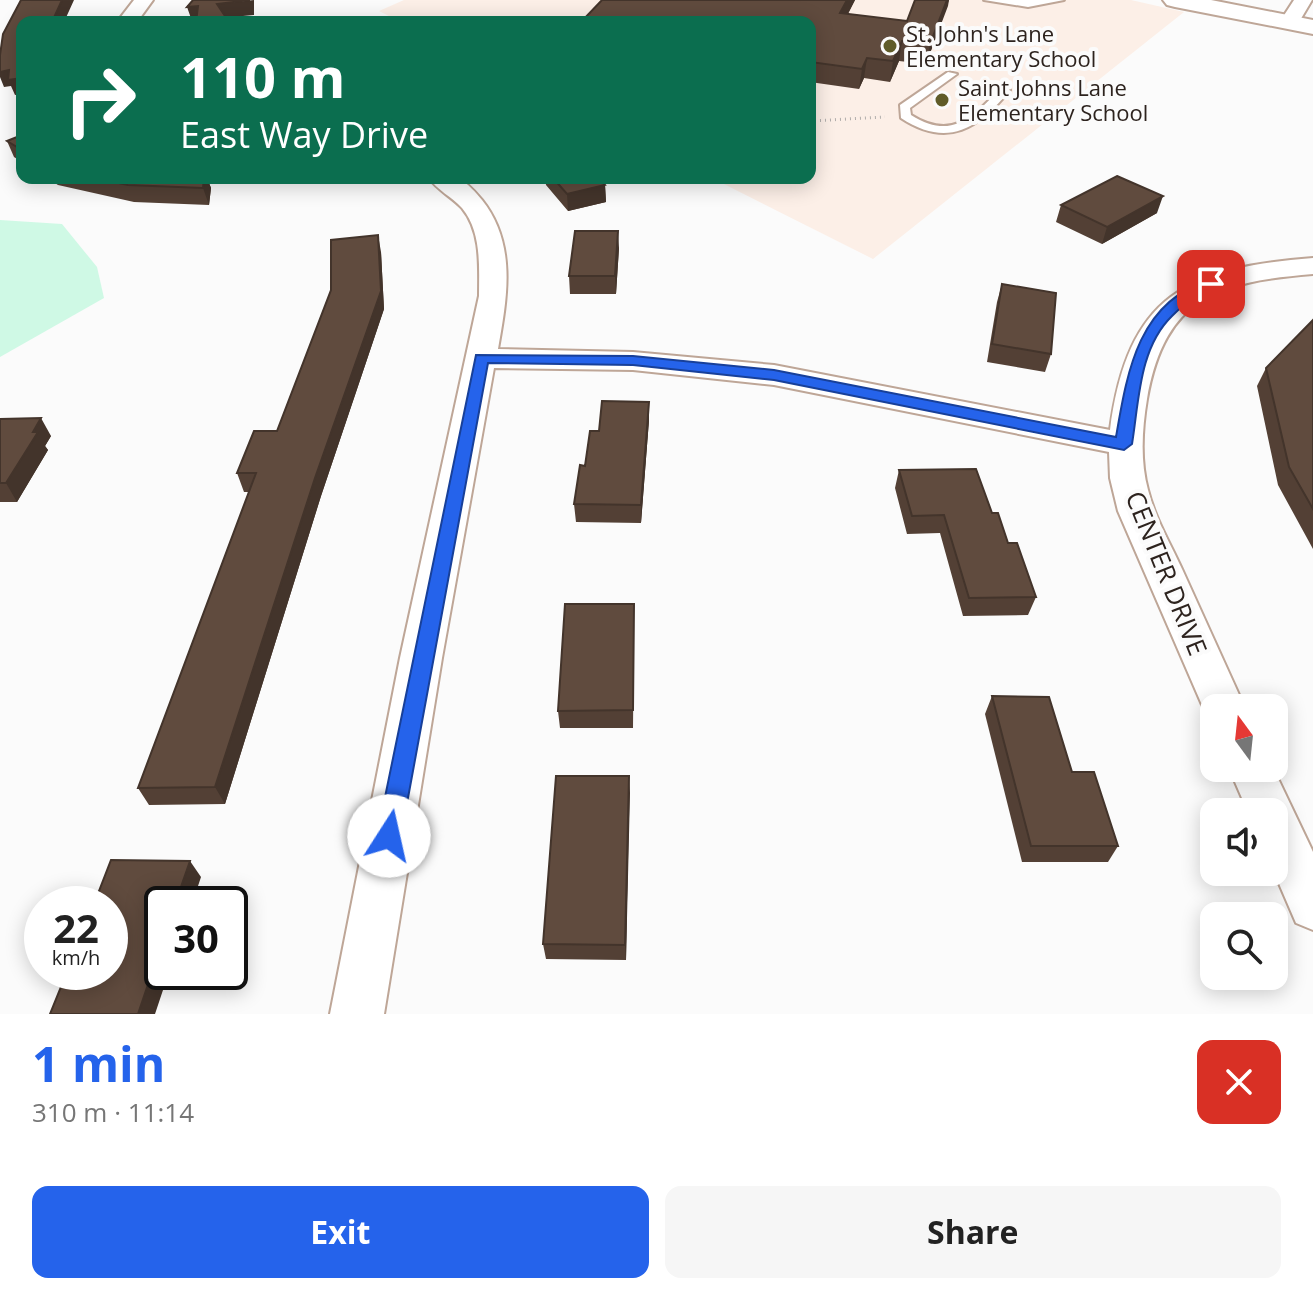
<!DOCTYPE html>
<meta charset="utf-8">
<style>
body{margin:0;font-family:"Open Sans",sans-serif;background:#f6f6f6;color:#222;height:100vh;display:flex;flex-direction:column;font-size:30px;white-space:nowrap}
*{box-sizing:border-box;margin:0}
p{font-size:26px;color:#767676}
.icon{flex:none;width:44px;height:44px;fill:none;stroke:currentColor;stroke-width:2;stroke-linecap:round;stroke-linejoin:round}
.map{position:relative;height:1014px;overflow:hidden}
.details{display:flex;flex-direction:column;background:#fff;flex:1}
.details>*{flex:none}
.top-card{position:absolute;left:16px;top:16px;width:800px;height:168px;border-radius:16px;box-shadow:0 4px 20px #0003;background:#0b6e4f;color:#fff;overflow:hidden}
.needle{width:52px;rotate:345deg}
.buttons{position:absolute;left:1200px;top:694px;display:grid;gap:16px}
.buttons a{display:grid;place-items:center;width:88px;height:88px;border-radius:16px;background:#fff;box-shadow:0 4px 20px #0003;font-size:40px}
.speed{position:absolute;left:24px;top:886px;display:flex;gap:16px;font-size:40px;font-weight:700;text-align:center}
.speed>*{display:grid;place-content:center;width:104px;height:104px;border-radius:50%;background:#fff;box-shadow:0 4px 20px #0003;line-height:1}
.speed small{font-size:20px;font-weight:400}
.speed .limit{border:4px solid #111;border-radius:12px;background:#fff;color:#111}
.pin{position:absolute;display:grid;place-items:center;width:68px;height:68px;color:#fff;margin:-34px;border-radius:16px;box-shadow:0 4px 12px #0006}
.me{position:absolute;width:88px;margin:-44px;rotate:10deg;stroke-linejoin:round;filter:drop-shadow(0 0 6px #0008)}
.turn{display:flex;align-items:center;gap:28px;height:168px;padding:0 32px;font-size:36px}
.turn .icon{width:104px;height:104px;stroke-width:2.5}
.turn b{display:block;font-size:56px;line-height:68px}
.round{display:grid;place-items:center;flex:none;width:84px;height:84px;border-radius:16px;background:#f6f6f6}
.summary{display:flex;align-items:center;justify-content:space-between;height:136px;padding:0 32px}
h1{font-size:48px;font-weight:700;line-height:60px;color:#2563eb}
.primary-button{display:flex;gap:16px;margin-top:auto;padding:16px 32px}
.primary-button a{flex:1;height:92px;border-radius:16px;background:#2563eb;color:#fff;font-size:32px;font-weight:700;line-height:92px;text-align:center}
.primary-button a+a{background:#f6f6f6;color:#222}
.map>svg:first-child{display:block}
.built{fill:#fcefe7}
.green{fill:#cff9e5}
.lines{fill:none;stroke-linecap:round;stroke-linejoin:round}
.lane-casing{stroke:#bea697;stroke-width:4}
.street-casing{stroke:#bea697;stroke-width:4}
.secondary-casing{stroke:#bea697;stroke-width:4}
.path-far1{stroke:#b0adab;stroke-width:3;stroke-dasharray:1 4;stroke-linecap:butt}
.path{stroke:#b0adab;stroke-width:4;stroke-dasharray:2 5;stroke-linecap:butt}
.lane{fill:#fff;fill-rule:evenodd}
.street{fill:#fff;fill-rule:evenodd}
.secondary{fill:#fff;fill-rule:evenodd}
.wall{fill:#534035}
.shaded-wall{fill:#43342b}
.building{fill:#604b3e;stroke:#43342b;stroke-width:2}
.route{fill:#2563eb;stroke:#184099;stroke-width:2}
.poi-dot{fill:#605c29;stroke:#fbfbfb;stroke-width:3}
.labels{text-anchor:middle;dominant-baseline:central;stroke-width:8;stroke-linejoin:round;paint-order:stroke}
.far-poi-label{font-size:22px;fill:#2d231e;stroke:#fbfbfb;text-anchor:start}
.street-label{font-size:26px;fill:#2d231e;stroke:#fbfbfb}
</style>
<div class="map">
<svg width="1313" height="1014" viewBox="0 0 1313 1014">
<rect width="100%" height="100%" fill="#fbfbfb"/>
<path class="built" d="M 404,0 L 1131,0 L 1184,12 L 873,259 L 712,178 L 810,178 L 810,22 L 401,22 L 379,11 Z"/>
<path class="green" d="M 0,220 L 62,224 L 97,267 L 104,298 L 0,357 Z"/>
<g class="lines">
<g class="lane-casing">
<path id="lane" d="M 984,0 L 1064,0 L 1028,7 Z
M 948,72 L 957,74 L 910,108 L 911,115 C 952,141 973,117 1001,88 L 1010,90 C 979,128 948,149 901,118 L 900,105 Z"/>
</g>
<g class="street-casing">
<path id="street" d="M 134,0 L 153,0 L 137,22 L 117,22 Z
M 1294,0 L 1312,0 L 1296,27 L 1282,27 L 1279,23 Z
M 429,178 C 438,178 451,176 459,179 C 468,183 476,193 482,200 C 517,244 507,298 498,349 L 633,352 L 774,365 L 1110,430 C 1128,295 1186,268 1313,258 L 1313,274 C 1219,282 1165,296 1147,399 C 1142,429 1140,461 1148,490 C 1155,518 1170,543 1182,569 C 1203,615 1224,662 1245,708 L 1214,708 L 1214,723 L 1209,721 L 1118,511 L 1110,478 L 1109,452 L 774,385 L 633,370 L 494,368 L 442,658 L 384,1014 L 330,1014 L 400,658 L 479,296 C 479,267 482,232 462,208 C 452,197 437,190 429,178 Z
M 1229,768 L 1273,768 L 1313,852 L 1313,930 L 1296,923 L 1274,872 L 1274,812 L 1248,812 Z"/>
</g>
<g class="secondary-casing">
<path id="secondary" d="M 1163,0 L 1211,0 L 1313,20 L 1313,34 L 1175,7 L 1167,5 Z"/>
</g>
<path class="path-far1" d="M 810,121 L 885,117"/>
<path class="path" d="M 489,182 L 500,178"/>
<use href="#lane" class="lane"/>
<use href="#street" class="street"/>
<use href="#secondary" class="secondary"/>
</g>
<path class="wall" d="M 602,0 L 855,0 L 848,14 L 907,21 L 915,0 L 949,0 L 926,64 L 899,61 L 890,82 L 864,78 L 859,89 L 810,82 L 810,22 Z
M 22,135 L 22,162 L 14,157 L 7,141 Z
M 47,178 L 207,178 L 211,188 L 209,205 L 134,202 L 58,185 Z
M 545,178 L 599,178 L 605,185 L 606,202 L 568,211 L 546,185 Z
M 1061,205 L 1157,213 L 1102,244 L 1056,222 Z
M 619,248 L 616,294 L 570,294 L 569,276 Z
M 381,252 L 384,309 L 321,496 L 225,804 L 149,805 L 138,788 L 249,492 L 244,492 L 237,473 L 277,431 Z
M 1002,284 L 1051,354 L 1045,372 L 987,362 L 997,302 Z
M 1313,320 L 1313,549 L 1278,485 L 1257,386 L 1266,368 Z
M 0,419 L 51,436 L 45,446 L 48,450 L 17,502 L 0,502 Z
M 649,420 L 641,523 L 576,522 L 574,504 L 585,466 L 599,431 Z
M 899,470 L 992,513 L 1036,597 L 1028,615 L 963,616 L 940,533 L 907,534 L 895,488 Z
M 634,622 L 633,728 L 560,728 L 558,711 Z
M 992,696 L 1072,772 L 1118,846 L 1108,862 L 1022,862 L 985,714 Z
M 629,776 L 626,960 L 546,959 L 543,944 Z"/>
<path class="shaded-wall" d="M 62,0 L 74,0 L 64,22 L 52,22 Z
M 254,0 L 254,15 L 221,18 L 217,4 Z
M 847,0 L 855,0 L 838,32 L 840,13 Z
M 947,0 L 949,0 L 948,6 L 926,64 L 930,44 Z
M 198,6 L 203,20 L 192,21 L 187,7 Z
M 902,41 L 899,61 L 890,82 L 893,61 Z
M 867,58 L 864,78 L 859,89 L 862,69 Z
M 9,70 L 22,78 L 22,94 L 15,95 L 11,86 L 4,87 L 0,77 L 0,72 Z
M 204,178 L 207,178 L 211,188 L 209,205 L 203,188 Z
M 605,185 L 606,202 L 568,211 L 567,194 Z
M 1163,196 L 1157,213 L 1102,244 L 1107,227 Z
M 618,231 L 619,248 L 616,294 L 615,276 Z
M 378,235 L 381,252 L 384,309 L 321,496 L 225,804 L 215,787 Z
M 649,402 L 649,420 L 641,523 L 641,505 Z
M 41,418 L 51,436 L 45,446 L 48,450 L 17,502 L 6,483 Z
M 629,776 L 630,793 L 626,960 L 625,945 Z
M 190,861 L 201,877 L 192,904 L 175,904 Z
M 162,943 L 162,972 L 169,972 L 155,1014 L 138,1014 Z"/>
<path class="building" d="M 21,0 L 62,0 L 52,22 L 22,22 L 22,78 L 8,80 L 9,70 L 0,72 L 0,55 L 3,34 Z
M 193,0 L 250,0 L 217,4 L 229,22 L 196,22 L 198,6 L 187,7 Z
M 602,0 L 847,0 L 840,13 L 907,21 L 915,0 L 947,0 L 930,44 L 902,41 L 893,61 L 867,58 L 862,69 L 810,62 L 810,22 L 581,22 Z
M 22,135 L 22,150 L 7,141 Z
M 1117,176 L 1163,196 L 1107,227 L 1061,205 Z
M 95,178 L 204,178 L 203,188 L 128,185 Z
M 553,178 L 599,178 L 605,185 L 567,194 Z
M 575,231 L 618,231 L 615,276 L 569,276 Z
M 378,235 L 381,291 L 315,478 L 215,787 L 138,788 L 256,473 L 237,473 L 254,431 L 277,431 L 331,290 L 331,240 Z
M 1002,284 L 1056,293 L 1051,354 L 992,344 Z
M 1313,320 L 1313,509 L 1289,467 L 1266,368 Z
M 602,401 L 649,402 L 641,505 L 574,504 L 580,465 L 585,466 L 590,431 L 599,431 Z
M 41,418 L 33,432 L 38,432 L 6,483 L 0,483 L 0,419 Z
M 976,469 L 992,513 L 998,513 L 1008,543 L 1017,543 L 1036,597 L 969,598 L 944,515 L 912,516 L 899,470 Z
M 565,604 L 634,604 L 633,710 L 558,711 Z
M 992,696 L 1049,697 L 1072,772 L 1094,772 L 1118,846 L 1031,846 Z
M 556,776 L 629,776 L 625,945 L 543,944 Z
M 111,860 L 190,861 L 175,904 L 162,904 L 162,943 L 138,1014 L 50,1014 L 67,972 L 110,972 L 110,904 L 94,904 Z"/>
<path class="route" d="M 1211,280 L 1218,284 C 1212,290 1204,291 1196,296 C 1188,301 1179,309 1172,316 C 1139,348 1139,401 1132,444 L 1124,450 L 774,380 L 633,365 L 488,363 L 401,836 L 398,844 L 389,847 L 381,844 L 377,836 L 476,355 L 633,356 L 774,370 L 1116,437 C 1127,373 1138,300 1211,280 Z"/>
<g class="poi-dot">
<circle cx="890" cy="46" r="8"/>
<circle cx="942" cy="100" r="8"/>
</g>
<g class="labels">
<g class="far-poi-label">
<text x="906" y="33">St. John's Lane<tspan x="906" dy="25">Elementary School</tspan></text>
<text x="958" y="87">Saint Johns Lane<tspan x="958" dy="25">Elementary School</tspan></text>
</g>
<g class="street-label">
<text transform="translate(1167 573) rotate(68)">CENTER DRIVE</text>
</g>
</g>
</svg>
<div class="buttons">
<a><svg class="needle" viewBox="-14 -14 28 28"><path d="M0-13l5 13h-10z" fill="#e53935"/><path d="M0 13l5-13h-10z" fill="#767676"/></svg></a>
<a><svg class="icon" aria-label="sound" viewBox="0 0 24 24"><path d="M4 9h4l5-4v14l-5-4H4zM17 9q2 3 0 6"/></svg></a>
<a><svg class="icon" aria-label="search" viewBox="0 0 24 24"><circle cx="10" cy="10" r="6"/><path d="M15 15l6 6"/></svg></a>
</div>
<div class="speed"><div>22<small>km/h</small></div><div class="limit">30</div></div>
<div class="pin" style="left:1211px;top:284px;background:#d93025"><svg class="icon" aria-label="arrive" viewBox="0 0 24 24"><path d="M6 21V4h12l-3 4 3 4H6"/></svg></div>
<svg class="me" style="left:389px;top:836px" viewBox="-20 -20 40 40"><circle r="19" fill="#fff"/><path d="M0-13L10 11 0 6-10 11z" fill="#2563eb"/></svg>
<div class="top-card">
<div class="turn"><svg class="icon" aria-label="right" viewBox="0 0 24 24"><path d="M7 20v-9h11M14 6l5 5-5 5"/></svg><div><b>110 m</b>East Way Drive</div></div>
</div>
</div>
<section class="details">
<div class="summary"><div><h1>1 min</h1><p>310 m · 11:14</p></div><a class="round" style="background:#d93025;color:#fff"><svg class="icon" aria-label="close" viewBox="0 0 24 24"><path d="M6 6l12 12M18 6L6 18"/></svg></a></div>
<div class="primary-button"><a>Exit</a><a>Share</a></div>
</section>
